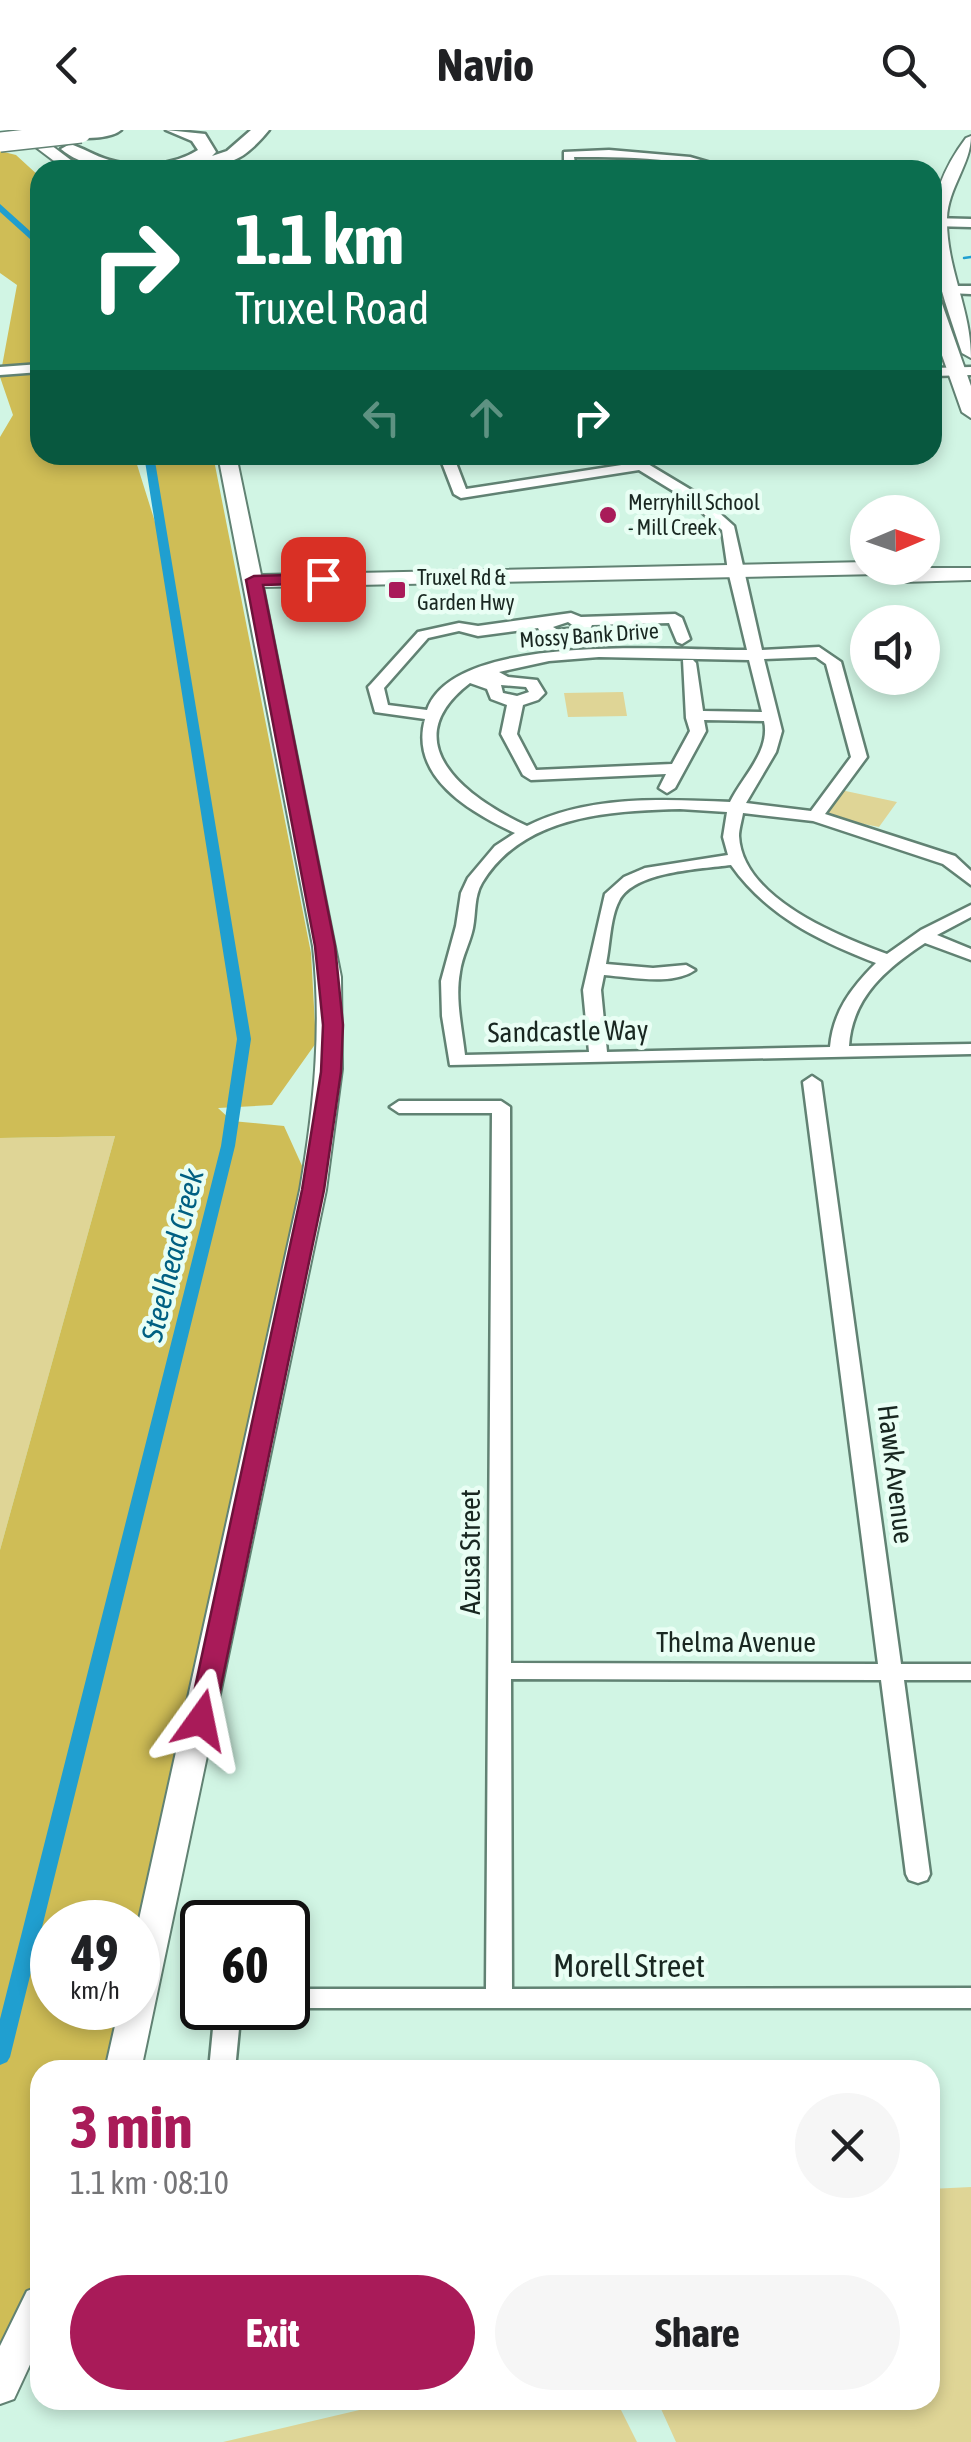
<!DOCTYPE html>
<meta charset="utf-8">
<style>
body{margin:0;font-family:"Asap Condensed",sans-serif;background:#f6f6f6;color:#202124;height:100vh;display:flex;flex-direction:column;font-size:38px;white-space:nowrap}
*{box-sizing:border-box;margin:0}
p{font-size:32px;color:#757577}
.icon{flex:none;width:55px;height:55px;fill:none;stroke:currentColor;stroke-width:2;stroke-linecap:round;stroke-linejoin:round}
.map{position:relative;flex:1;overflow:hidden}
.sheet{position:absolute;left:30px;top:1930px;width:910px;height:350px;display:flex;flex-direction:column;background:#fff;border-radius:30px;box-shadow:0 5px 15px #0003}
.sheet>*{flex:none}
.top-card{position:absolute;left:30px;top:30px;width:912px;height:305px;border-radius:30px;box-shadow:0 5px 15px #0003;background:#0b6e4f;color:#fff;overflow:hidden}
.needle{width:65px;rotate:88deg}
.controls{position:absolute;left:850px;top:365px;display:grid;gap:20px}
.controls a{display:grid;place-items:center;width:90px;height:90px;border-radius:50%;background:#fff;box-shadow:0 5px 15px #0003;font-size:50px}
.speed{position:absolute;left:30px;top:1770px;display:flex;gap:20px;font-size:50px;font-weight:700;text-align:center}
.speed>*{display:grid;place-content:center;width:130px;height:130px;border-radius:50%;background:#fff;box-shadow:0 5px 15px #0003;line-height:1}
.speed small{font-size:25px;font-weight:400}
.speed .limit{border:5px solid #111;border-radius:15px;background:#fff;color:#111}
.pin{position:absolute;display:grid;place-items:center;width:85px;height:85px;color:#fff;margin:-42px;border-radius:20px;box-shadow:0 5px 15px #0006}
.me{position:absolute;width:110px;margin:-55px;rotate:12deg;stroke-linejoin:round;filter:drop-shadow(0 0 8px #0008)}
.turn{display:flex;align-items:center;gap:35px;height:210px;padding:0 40px;font-size:45px}
.turn .icon{width:130px;height:130px;stroke-width:2.5}
.turn b{display:block;font-size:70px;line-height:85px}
.lanes{display:flex;align-items:center;height:95px;padding:0 40px;background:#0003;justify-content:center;gap:50px;direction:ltr}
.lanes .off{opacity:.35}
.round{display:grid;place-items:center;flex:none;width:105px;height:105px;border-radius:52px;background:#f6f6f6}
.headline{display:flex;align-items:center;justify-content:space-between;height:170px;padding:0 40px}
h1{font-size:60px;font-weight:700;line-height:75px;color:#a91b59}
.action{display:flex;gap:20px;margin-top:auto;padding:20px 40px}
.action a{flex:1;height:115px;border-radius:60px;background:#a91b59;color:#fff;font-size:40px;font-weight:700;line-height:115px;text-align:center}
.action a+a{background:#f6f6f6;color:#202124}
header{display:flex;justify-content:space-between;align-items:center;height:130px;padding:0 40px;background:#fff;font-size:45px;font-weight:700}
.map>svg:first-child{display:block}
.green{fill:#dfd596}
.forest{fill:#cfbd56}
.lines{fill:none;stroke-linecap:round;stroke-linejoin:round}
.stream{stroke:#209fd0;stroke-width:2.5}
.canal{fill:#209fd0;fill-rule:evenodd}
.minor-casing{stroke:#618273;stroke-width:5}
.major-casing{stroke:#618273;stroke-width:4}
.highway-casing{stroke:#618273;stroke-width:5}
.minor{fill:#fff;fill-rule:evenodd}
.major{fill:#fff;fill-rule:evenodd}
.highway{fill:#fff;fill-rule:evenodd}
.highway-bridge-casing{stroke:#618273;stroke-width:22;stroke-linecap:butt}
.highway-bridge{stroke:#fff;stroke-width:19}
.route{fill:#a91b59;stroke:#6e123a;stroke-width:2.5}
.poi-dot{fill:#a91b59;stroke:#e9fef4;stroke-width:4}
.labels{text-anchor:middle;dominant-baseline:central;stroke-width:9;stroke-linejoin:round;paint-order:stroke}
.far-poi-label{font-size:22px;fill:#192721;stroke:#e9fef4;text-anchor:start}
.far-street-label{font-size:22px;fill:#192721;stroke:#e9fef4}
.street-label{font-size:28px;fill:#192721;stroke:#e9fef4}
.water-label{font-size:30px;font-style:italic;fill:#006082;stroke:#e9fef4}
.near-street-label{font-size:32px;fill:#192721;stroke:#e9fef4}
</style>
<header><svg class="icon" aria-label="back" viewBox="0 0 24 24"><path d="M15 5l-7 7 7 7"/></svg>Navio<svg class="icon" aria-label="search" viewBox="0 0 24 24"><circle cx="10" cy="10" r="6"/><path d="M15 15l6 6"/></svg></header>
<div class="map">
<svg width="971" height="2312" viewBox="0 0 971 2312">
<rect width="100%" height="100%" fill="#d1f5e4"/>
<path class="green" d="M 623,562 L 627,586 L 568,587 L 564,563 Z
M 841,660 L 897,672 L 879,697 L 823,686 Z
M 115,1006 L 0,1420 L 0,1008 Z
M 971,2057 L 971,2312 L 676,2312 L 657,2270 L 930,2270 L 930,2059 Z
M 402,2270 L 616,2270 L 637,2312 L 223,2312 Z"/>
<path class="forest" d="M 0,21 L 16,25 L 40,47 L 40,325 L 134,325 L 171,443 L 150,325 L 213,325 L 311,823 L 316,913 L 272,975 L 218,978 L 232,991 L 284,996 L 313,1060 L 138,1876 L 138,1792 L 52,1792 L 52,1878 L 137,1878 L 118,1940 L 40,1940 L 40,2169 L 0,2250 L 0,1420 L 115,1006 L 0,1008 L 0,307 L 13,285 L 0,247 L 17,155 L 0,143 Z"/>
<g class="lines">
<path class="stream" d="M 964,128 L 971,127"/>
<path class="canal" d="M 0,74 L 40,110 L 40,118 L 0,82 Z
M 144,325 L 154,325 L 251,909 L 235,1016 L 10,1927 L 7,1932 L 0,1935 L 0,1889 L 221,1016 L 237,909 Z"/>
<g class="minor-casing">
<path id="minor" d="M 609,20 L 690,27 L 735,40 C 713,40 693,34 671,31 C 639,27 606,27 574,27 L 576,40 L 564,40 L 564,22 Z
M 932,88 L 971,89 L 971,97 L 932,96 Z
M 952,156 L 971,156 L 971,164 L 948,163 L 946,160 Z
M 40,234 L 40,242 L 0,245 L 0,237 Z
M 971,237 L 971,245 L 932,246 L 932,238 Z
M 439,325 L 453,325 L 466,359 L 628,334 L 616,325 L 633,325 L 698,364 L 734,396 L 762,520 L 819,517 L 841,532 L 867,627 L 825,684 L 955,726 L 971,741 L 971,755 L 943,734 L 813,691 L 743,683 C 742,690 739,699 739,706 C 742,768 838,806 887,824 L 921,800 L 971,775 L 971,787 L 937,805 L 971,819 L 971,830 L 925,813 C 887,838 852,867 849,916 L 971,914 L 971,924 L 450,935 L 442,886 L 441,851 L 456,796 L 461,763 L 468,748 L 495,716 L 515,703 C 470,682 409,647 425,589 L 375,582 L 368,557 L 371,554 L 418,502 L 459,493 L 478,496 L 571,483 L 581,487 L 675,484 L 682,488 L 690,509 L 682,514 L 677,512 L 669,493 L 592,495 L 587,505 L 555,510 L 540,502 L 538,498 L 478,506 L 459,501 L 428,508 L 384,558 L 388,575 L 427,580 C 454,500 679,521 747,520 L 728,441 L 722,400 L 688,370 L 639,340 L 461,368 L 454,364 ZM 568,492 L 577,498 L 558,500 L 553,497 ZM 599,527 L 749,530 L 762,582 L 703,581 L 696,533 L 693,530 L 683,530 L 686,588 L 690,601 L 672,634 L 536,640 L 517,604 L 523,575 L 538,570 L 545,563 L 537,550 L 508,547 L 499,542 L 549,531 ZM 816,527 L 826,534 L 851,627 L 811,681 L 746,673 L 776,622 L 782,601 L 764,529 ZM 470,553 L 487,559 L 491,569 L 507,575 L 501,604 L 523,645 L 531,650 L 666,644 L 659,658 L 667,663 L 675,658 L 706,601 L 704,590 L 764,591 C 771,621 742,647 730,672 C 664,669 588,665 527,696 C 467,668 392,613 470,553 ZM 501,555 L 526,557 L 529,562 L 517,566 L 503,563 ZM 680,679 L 727,682 L 723,707 L 728,725 L 645,738 L 624,747 L 605,764 L 583,860 L 589,922 L 465,925 C 462,898 455,869 460,842 C 462,826 470,813 473,798 C 476,783 474,766 482,753 C 523,685 609,681 680,679 ZM 731,735 C 767,786 819,811 876,833 C 852,857 833,881 830,917 L 607,922 L 601,860 L 604,845 C 630,847 673,856 695,840 L 686,835 L 653,838 L 606,834 C 610,816 610,788 619,771 C 634,741 701,739 731,735 Z
M 812,946 L 821,952 L 901,1534 L 971,1534 L 971,1550 L 904,1550 L 930,1744 L 927,1750 L 918,1753 L 909,1750 L 906,1744 L 881,1550 L 511,1549 L 512,1859 L 971,1858 L 971,1878 L 284,1878 L 288,1878 L 288,1859 L 486,1859 L 492,983 L 399,983 L 390,977 L 399,971 L 501,971 L 510,977 L 511,1533 L 878,1534 L 803,952 Z
M 215,1878 L 241,1878 L 235,1940 L 209,1940 Z"/>
</g>
<g class="major-casing">
<path id="major" d="M 13,0 L 31,0 L 84,40 L 66,40 Z
M 971,6 C 971,34 948,58 947,88 C 946,138 971,178 971,228 L 962,223 C 935,141 909,84 966,8 Z
M 932,166 L 941,171 L 971,256 L 971,288 L 962,282 L 932,197 Z
M 218,325 L 236,325 L 261,445 L 868,432 L 868,438 L 971,438 L 971,450 L 902,452 L 879,444 L 263,457 L 341,847 L 342,939 L 326,1060 L 141,1940 L 105,1940 L 119,1878 L 138,1878 L 138,1794 L 300,1060 C 314,978 322,899 313,816 Z
M 40,2156 L 40,2213 L 14,2269 L 0,2274 L 0,2216 L 27,2161 Z"/>
</g>
<g class="highway-casing">
<path id="highway" d="M 75,0 L 121,0 C 112,8 88,9 75,7 Z
M 166,0 L 205,4 L 216,22 L 212,26 L 227,21 L 251,0 L 269,0 C 260,11 247,25 234,30 C 193,47 96,50 61,19 L 70,14 C 83,18 95,26 109,30 C 136,38 173,36 198,20 L 192,11 Z"/>
</g>
<use href="#minor" class="minor"/>
<use href="#major" class="major"/>
<use href="#highway" class="highway"/>
<g class="highway-bridge-casing">
<path id="highway-bridge" d="M 0,12 L 81,3"/>
</g>
<use href="#highway-bridge" class="highway-bridge"/>
</g>
<path class="route" d="M 323,444 L 332,449 L 329,453 L 263,455 L 335,816 L 343,895 L 341,942 L 324,1060 L 214,1590 L 210,1596 L 192,1596 L 188,1590 L 302,1060 L 321,942 L 323,895 L 315,816 L 246,450 L 254,446 Z"/>
<g class="poi-dot">
<circle cx="608" cy="385" r="10"/>
<rect x="387" y="450" width="20" height="20" rx="5"/>
</g>
<g class="labels">
<g class="far-poi-label">
<text x="628" y="372">Merryhill School<tspan x="628" dy="25">- Mill Creek</tspan></text>
<text x="417" y="447">Truxel Rd &amp;<tspan x="417" dy="25">Garden Hwy</tspan></text>
</g>
<g class="far-street-label">
<text transform="translate(589 505) rotate(-4)">Mossy Bank Drive</text>
</g>
<g class="street-label">
<text transform="translate(568 901) rotate(-1)">Sandcastle Way</text>
<text transform="translate(896 1344) rotate(83)">Hawk Avenue</text>
<text transform="translate(470 1422) rotate(-90)">Azusa Street</text>
<text x="736" y="1512">Thelma Avenue</text>
</g>
<g class="water-label">
<text transform="translate(172 1125) rotate(-76)">Steelhead Creek</text>
</g>
<g class="near-street-label">
<text x="629" y="1835">Morell Street</text>
</g>
</g>
</svg>
<div class="controls">
<a><svg class="needle" viewBox="-14 -14 28 28"><path d="M0-13l5 13h-10z" fill="#e53935"/><path d="M0 13l5-13h-10z" fill="#757577"/></svg></a>
<a><svg class="icon" aria-label="sound" viewBox="0 0 24 24"><path d="M4 9h4l5-4v14l-5-4H4zM17 9q2 3 0 6"/></svg></a>
</div>
<div class="speed"><div>49<small>km/h</small></div><div class="limit">60</div></div>
<div class="pin" style="left:323px;top:449px;background:#d93025"><svg class="icon" aria-label="arrive" viewBox="0 0 24 24"><path d="M6 21V4h12l-3 4 3 4H6"/></svg></div>
<svg class="me" style="left:201px;top:1590px" viewBox="-20 -20 40 40"><path d="M0-17L14 15 0 8-14 15z" fill="#a91b59" stroke="#fff" stroke-width="4"/></svg>
<div class="top-card">
<div class="turn"><svg class="icon" aria-label="right" viewBox="0 0 24 24"><path d="M7 20v-9h11M14 6l5 5-5 5"/></svg><div><b>1.1 km</b>Truxel Road</div></div>
<div class="lanes"><svg class="icon off" aria-label="left" viewBox="0 0 24 24"><path d="M17 20v-9H6M10 6l-5 5 5 5"/></svg><svg class="icon off" aria-label="ahead" viewBox="0 0 24 24"><path d="M12 20V5M6 11l6-6 6 6"/></svg><svg class="icon" aria-label="right" viewBox="0 0 24 24"><path d="M7 20v-9h11M14 6l5 5-5 5"/></svg></div>
</div>
<section class="sheet">
<div class="headline"><div><h1>3 min</h1><p>1.1 km · 08:10</p></div><a class="round"><svg class="icon" aria-label="close" viewBox="0 0 24 24"><path d="M6 6l12 12M18 6L6 18"/></svg></a></div>
<div class="action"><a>Exit</a><a>Share</a></div>
</section>
</div>
